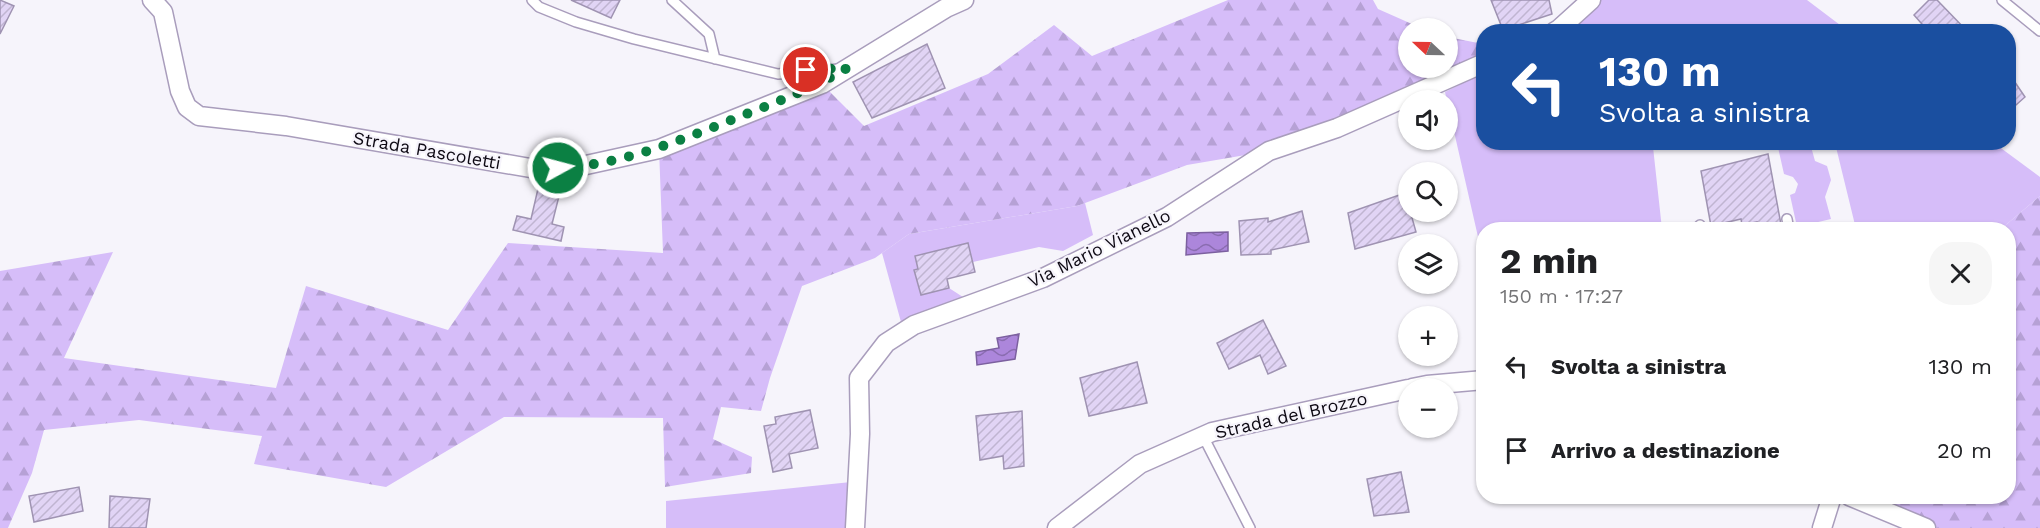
<!DOCTYPE html>
<html lang="it">
<meta charset="utf-8">
<style>
body{margin:0;font-family:"Work Sans",sans-serif;background:#f6f6f6;color:#202124;height:100vh;display:flex;flex-direction:column;font-size:22px;white-space:nowrap}
*{box-sizing:border-box;margin:0}
p{font-size:20px;color:#757577}
.icon{flex:none;width:33px;height:33px;fill:none;stroke:currentColor;stroke-width:2;stroke-linecap:round;stroke-linejoin:round}
.map{position:relative;flex:1;overflow:hidden}
.side{position:absolute;left:1476px;top:222px;width:540px;height:282px;display:flex;flex-direction:column;background:#fff;border-radius:24px;box-shadow:0 2px 4px #0004}
.side>*{flex:none}
.hud{position:absolute;left:1476px;top:24px;width:540px;height:126px;border-radius:24px;box-shadow:0 2px 4px #0004;background:#1a4fa0;color:#fff;overflow:hidden}
.needle{width:39px;rotate:292deg}
.buttons{position:absolute;left:1398px;top:18px;display:grid;gap:12px}
.buttons a{display:grid;place-items:center;width:60px;height:60px;border-radius:50%;background:#fff;box-shadow:0 2px 4px #0004;font-size:30px}
.pin{position:absolute;display:grid;place-items:center;width:51px;height:51px;color:#fff;margin:-26px;border:3px solid #fff;border-radius:50%;box-shadow:0 2px 6px #0007}
.me{position:absolute;width:66px;margin:-33px;rotate:83deg;stroke-linejoin:round;filter:drop-shadow(0 0 4px #0008)}
.turn{display:flex;align-items:center;gap:21px;height:126px;padding:0 24px;font-size:27px}
.turn .icon{width:78px;height:78px;stroke-width:2.5}
.turn b{display:block;font-size:42px;line-height:51px}
.round{display:grid;place-items:center;flex:none;width:63px;height:63px;border-radius:24px;background:#f6f6f6}
.overview{display:flex;align-items:center;justify-content:space-between;height:102px;padding:0 24px}
h1{font-size:36px;font-weight:700;line-height:45px}
ul{padding:0;list-style:none}
li{display:flex;align-items:center;gap:18px;height:84px;padding:0 24px}
li div{flex:1}
li b{display:block;font-size:22px}
li em{font-style:normal}
.map>svg:first-child{display:block}
.green{fill:#d6bdf9}
.forest{fill:url(#forest-firs)}
.water{fill:url(#water-waves);stroke:#7c609f;stroke-width:1.5}
.building{fill:url(#building-hatch);stroke:#9f93b2;stroke-width:1.5}
.lines{fill:none;stroke-linecap:round;stroke-linejoin:round}
.lane-casing{stroke:#a99dbc;stroke-width:12}
.street-casing{stroke:#a99dbc;stroke-width:21}
.lane{stroke:#fff;stroke-width:9}
.street{stroke:#fff;stroke-width:18}
.route{stroke:#0b8043;stroke-width:10;stroke-dasharray:0 18}
.labels{text-anchor:middle;dominant-baseline:central;stroke-width:4.5;stroke-linejoin:round;paint-order:stroke}
.street-label{font-size:18px;fill:#0d0913;stroke:#f6f4fb}
</style>
<div class="map">
<svg width="2040" height="528" viewBox="0 0 2040 528">
<defs>
<pattern id="forest-firs" width="22" height="20" patternUnits="userSpaceOnUse" patternTransform="scale(1.5)"><rect width="22" height="20" fill="#d6bdf9"/><path d="M5 1l3.5 6h-7zM16 11l3.5 6h-7z" fill="#b6a1d5"/></pattern>
<pattern id="water-waves" width="16" height="10" patternUnits="userSpaceOnUse" patternTransform="scale(1.5)"><rect width="16" height="10" fill="#ac86db"/><path d="M0 5q4-4 8 0t8 0" fill="none" stroke="#8a6cb0"/></pattern>
<pattern id="building-hatch" width="6" height="6" patternUnits="userSpaceOnUse" patternTransform="scale(1.5)"><rect width="6" height="6" fill="#e1d4f5"/><path d="M-1 1l2-2M0 6l6-6M5 7l2-2" fill="none" stroke="#c0b5d1"/></pattern>
</defs>
<rect width="100%" height="100%" fill="#f6f4fb"/>
<path class="green" d="M 1599,0 L 1807,0 L 1848,31 L 1564,32 Z
M 1483,73 L 1484,142 L 1668,143 L 1653,147 L 1662,229 L 1484,230 L 1483,252 L 1481,250 L 1445,92 Z
M 1777,143 L 1810,143 L 1815,161 L 1827,166 L 1831,180 L 1825,197 L 1831,219 L 1797,227 L 1790,195 L 1795,193 L 1798,184 L 1793,177 L 1784,174 Z
M 1835,143 L 1994,143 L 2040,177 L 2040,196 L 2001,229 L 1856,229 Z
M 1085,203 L 1093,235 L 1063,251 L 1039,247 L 973,262 L 968,244 L 915,256 L 918,269 L 914,270 L 921,295 L 949,288 L 966,299 L 901,322 L 882,253 L 909,234 L 1077,206 Z
M 851,482 L 845,528 L 666,528 L 666,501 Z"/>
<path class="forest" d="M 1228,0 L 1373,0 L 1378,9 L 1421,28 L 1408,28 L 1408,68 L 1448,68 L 1448,37 L 1483,44 L 1483,63 L 1269,151 L 1187,165 L 1077,206 L 909,234 L 875,258 L 802,286 L 770,378 L 761,411 L 721,407 L 713,439 L 752,457 L 751,473 L 665,487 L 663,418 L 504,417 L 386,487 L 254,464 L 262,436 L 139,420 L 44,430 L 32,473 L 8,528 L 0,528 L 0,271 L 113,252 L 64,358 L 276,388 L 306,286 L 448,330 L 508,243 L 663,253 L 659,149 L 822,84 L 864,126 L 988,74 L 1054,25 L 1092,56 Z
M 2040,196 L 2040,528 L 1926,528 L 1849,497 L 2008,496 L 2008,230 L 2001,229 Z"/>
<path class="water" d="M 1228,232 L 1228,251 L 1186,255 L 1187,233 Z
M 1019,334 L 1015,359 L 977,365 L 976,352 L 999,348 L 997,338 Z"/>
<path class="building" d="M 0,0 L 14,6 L 0,34 Z
M 571,0 L 620,0 L 611,18 Z
M 1491,0 L 1549,0 L 1552,14 L 1503,30 Z
M 1929,0 L 1937,0 L 1968,32 L 1929,32 L 1914,15 Z
M 927,44 L 945,88 L 872,118 L 853,82 Z
M 2008,72 L 2025,97 L 2008,112 Z
M 1768,154 L 1782,230 L 1758,230 L 1757,222 L 1742,225 L 1741,219 L 1711,226 L 1701,171 Z
M 540,180 L 562,184 L 552,224 L 564,227 L 561,241 L 513,230 L 517,216 L 531,219 Z
M 1405,193 L 1416,232 L 1355,249 L 1348,213 Z
M 1302,211 L 1309,242 L 1271,250 L 1271,254 L 1241,255 L 1239,221 L 1268,218 L 1268,222 Z
M 968,243 L 975,272 L 947,279 L 949,288 L 921,295 L 914,270 L 918,269 L 915,256 Z
M 1263,320 L 1286,366 L 1268,374 L 1260,355 L 1229,369 L 1217,343 Z
M 1137,362 L 1147,403 L 1089,416 L 1080,378 Z
M 810,410 L 818,448 L 789,454 L 792,468 L 773,472 L 764,426 L 776,424 L 775,417 Z
M 1022,411 L 1024,466 L 1004,469 L 1003,456 L 980,460 L 976,416 Z
M 1401,472 L 1409,512 L 1374,516 L 1367,479 Z
M 79,487 L 83,511 L 34,522 L 29,496 Z
M 110,496 L 150,499 L 146,528 L 109,528 Z"/>
<g class="lines">
<g class="lane-casing">
<path id="lane" d="M 532,0 L 539,7 L 576,22 L 634,39 L 778,74 L 839,69
M 672,0 L 709,34 L 715,59
M 2002,0 L 2040,31
M 1787,219 L 1789,230
M 1695,230 L 1700,225
M 1203,436 L 1250,528"/>
</g>
<g class="street-casing">
<path id="street" d="M 152,0 L 163,12 L 180,91 L 187,107 L 199,116 L 286,126 L 536,169 L 577,167 L 659,149 L 822,84 L 946,8 L 964,0
M 1554,32 L 1559,29 L 1591,0
M 1412,388 L 1427,385 L 1484,380
M 1849,496 L 1926,528
M 855,528 L 860,434 L 859,378 L 886,343 L 914,325 L 1043,278 L 1167,217 L 1269,151 L 1337,128 L 1484,63
M 1057,528 L 1140,464 L 1212,432 L 1408,389
M 1822,528 L 1832,496"/>
</g>
<use href="#lane" class="lane"/>
<use href="#street" class="street"/>
</g>
<g class="lines">
<path class="route" d="M 558,168 C 622,165 681,140 739,117 C 776,102 813,89 847,68 L 806,70"/>
</g>
<g class="labels">
<g class="street-label">
<text transform="translate(427 150) rotate(10)">Strada Pascoletti</text>
<text transform="translate(1099 248) rotate(-26)">Via Mario Vianello</text>
<text transform="translate(1291 415) rotate(-13)">Strada del Brozzo</text>
</g>
</g>
</svg>
<div class="buttons">
<a><svg class="needle" viewBox="-14 -14 28 28"><path d="M0-13l5 13h-10z" fill="#e53935"/><path d="M0 13l5-13h-10z" fill="#757577"/></svg></a>
<a><svg class="icon" aria-label="sound" viewBox="0 0 24 24"><path d="M4 9h4l5-4v14l-5-4H4zM17 9q2 3 0 6"/></svg></a>
<a><svg class="icon" aria-label="search" viewBox="0 0 24 24"><circle cx="10" cy="10" r="6"/><path d="M15 15l6 6"/></svg></a>
<a><svg class="icon" aria-label="layers" viewBox="0 0 24 24"><path d="M12 4l9 5-9 5-9-5zM3 14l9 5 9-5"/></svg></a>
<a>+</a>
<a>−</a>
</div>
<div class="pin" style="left:806px;top:70px;background:#d93025"><svg class="icon" aria-label="arrive" viewBox="0 0 24 24"><path d="M6 21V4h12l-3 4 3 4H6"/></svg></div>
<svg class="me" style="left:558px;top:168px" viewBox="-20 -20 40 40"><circle r="17" fill="#0b8043" stroke="#fff" stroke-width="3"/><path d="M0-11L8 9 0 5-8 9z" fill="#fff"/></svg>
<div class="hud">
<div class="turn"><svg class="icon" aria-label="left" viewBox="0 0 24 24"><path d="M17 20v-9H6M10 6l-5 5 5 5"/></svg><div><b>130 m</b>Svolta a sinistra</div></div>
</div>
<section class="side">
<div class="overview"><div><h1>2 min</h1><p>150 m · 17:27</p></div><a class="round"><svg class="icon" aria-label="close" viewBox="0 0 24 24"><path d="M6 6l12 12M18 6L6 18"/></svg></a></div>
<ul>
<li><svg class="icon" aria-label="left" viewBox="0 0 24 24"><path d="M17 20v-9H6M10 6l-5 5 5 5"/></svg><div><b>Svolta a sinistra</b></div><em>130 m</em></li>
<li><svg class="icon" aria-label="arrive" viewBox="0 0 24 24"><path d="M6 21V4h12l-3 4 3 4H6"/></svg><div><b>Arrivo a destinazione</b></div><em>20 m</em></li>
</ul>
</section>
</div>
